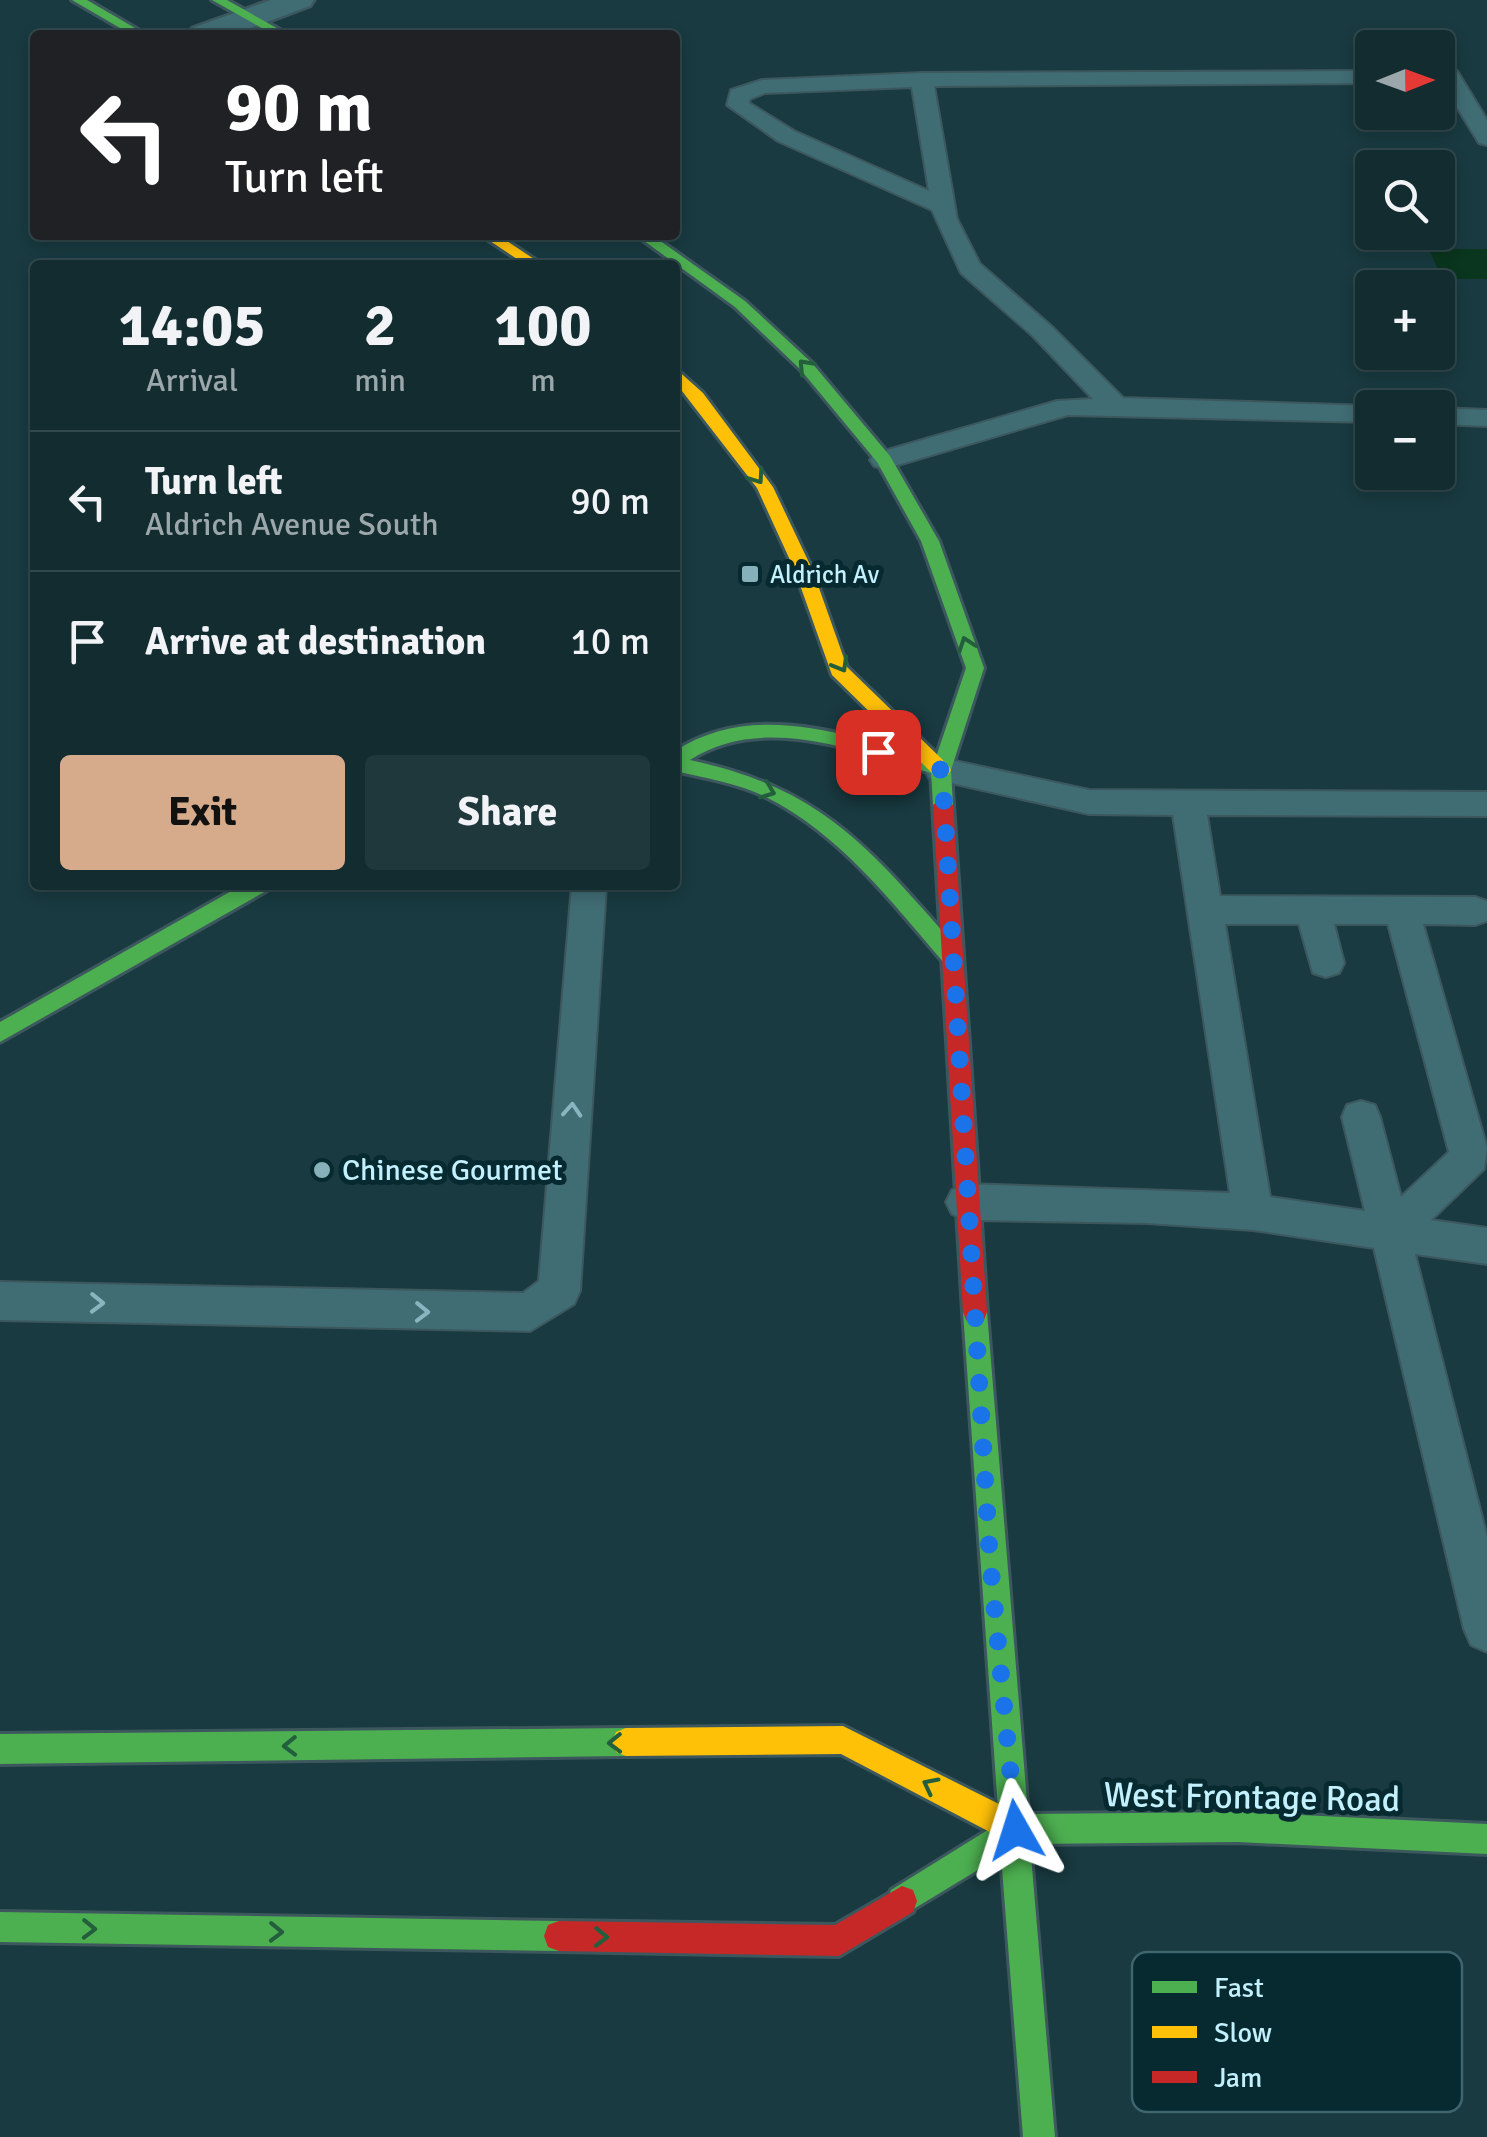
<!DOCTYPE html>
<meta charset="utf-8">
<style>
body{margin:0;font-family:Signika,sans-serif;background:#1f383c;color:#f1f3f6;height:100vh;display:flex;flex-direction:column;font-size:38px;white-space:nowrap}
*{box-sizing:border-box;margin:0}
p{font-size:32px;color:#9ca7ab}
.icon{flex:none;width:55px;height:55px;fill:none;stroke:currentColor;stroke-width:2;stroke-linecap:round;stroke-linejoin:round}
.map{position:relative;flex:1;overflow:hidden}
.drawer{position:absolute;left:30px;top:260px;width:650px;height:630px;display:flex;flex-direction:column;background:#122c30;border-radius:10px;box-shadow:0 5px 15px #0003,0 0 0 2px #31484c}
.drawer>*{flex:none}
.top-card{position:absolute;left:30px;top:30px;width:650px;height:210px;border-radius:10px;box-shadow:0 5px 15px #0003,0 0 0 2px #31484c;background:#202124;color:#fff;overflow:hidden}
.needle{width:65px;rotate:89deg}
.controls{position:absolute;left:1355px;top:30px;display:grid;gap:20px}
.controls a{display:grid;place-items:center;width:100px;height:100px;border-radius:10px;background:#122c30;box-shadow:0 5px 15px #0003,0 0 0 2px #31484c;font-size:50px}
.pin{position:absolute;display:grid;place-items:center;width:85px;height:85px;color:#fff;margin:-42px;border-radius:20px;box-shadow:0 5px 15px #0006}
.me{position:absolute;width:110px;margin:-55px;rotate:354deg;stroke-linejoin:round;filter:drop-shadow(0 0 8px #0008)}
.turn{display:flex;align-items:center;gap:35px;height:210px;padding:0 30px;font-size:45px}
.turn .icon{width:130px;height:130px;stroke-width:2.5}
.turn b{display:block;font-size:70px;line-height:85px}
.eta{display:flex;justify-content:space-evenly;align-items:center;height:170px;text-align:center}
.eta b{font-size:60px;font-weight:800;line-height:70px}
.button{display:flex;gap:20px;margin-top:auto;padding:20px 30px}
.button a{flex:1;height:115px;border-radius:10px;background:#d6ab8b;color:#111;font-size:40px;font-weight:800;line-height:115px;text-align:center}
.button a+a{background:#1f383c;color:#f1f3f6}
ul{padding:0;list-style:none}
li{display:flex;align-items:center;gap:30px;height:140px;padding:0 30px;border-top:2px solid #31484c}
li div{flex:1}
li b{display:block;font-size:38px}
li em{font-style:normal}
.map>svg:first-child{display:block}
.water{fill:#0a351e}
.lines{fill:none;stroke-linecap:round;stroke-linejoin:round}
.lane-casing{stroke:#3c575d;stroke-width:4}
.street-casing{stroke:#3c575d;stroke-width:5}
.fast-casing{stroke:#3c575d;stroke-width:6}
.slow-casing{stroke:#3c575d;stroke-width:6}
.jam-casing{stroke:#3c575d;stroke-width:6}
.lane{fill:#406c74;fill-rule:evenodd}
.street{fill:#406c74;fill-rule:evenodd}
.fast{fill:#4caf50;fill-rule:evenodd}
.slow{fill:#ffc107;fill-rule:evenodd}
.jam{fill:#c62828;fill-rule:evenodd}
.oneway{stroke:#235f3d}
.oneway2{stroke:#88b5bf}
.route{stroke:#1a73e8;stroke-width:18;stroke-dasharray:0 32.4}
.poi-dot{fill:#86b0ba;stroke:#072930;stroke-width:4}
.labels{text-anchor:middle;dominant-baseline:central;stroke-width:10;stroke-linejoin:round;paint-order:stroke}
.far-poi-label{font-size:25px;fill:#c2f0fc;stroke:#072930;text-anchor:start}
.poi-label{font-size:30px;fill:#c2f0fc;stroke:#072930;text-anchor:start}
.near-street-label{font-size:35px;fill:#c2f0fc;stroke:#072930}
.key{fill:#072930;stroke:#3f656d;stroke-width:2.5}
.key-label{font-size:28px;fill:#c2f0fc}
</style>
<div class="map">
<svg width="1487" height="2137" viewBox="0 0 1487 2137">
<rect width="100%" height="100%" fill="#183a40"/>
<path class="water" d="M 1429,249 L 1487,249 L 1487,279 L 1442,279 Z"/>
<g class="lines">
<g class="lane-casing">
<path id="lane" d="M 1449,70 L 1457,71 L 1487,120 L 1487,145 L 1479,143 L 1438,76 Z
M 1372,71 L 1372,83 L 934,86 L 957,219 L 980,264 L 1051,326 L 1123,398 L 1372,406 L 1379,408 L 1372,408 L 1372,422 L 1068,415 L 884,469 L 874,466 L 870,460 L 874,454 L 1057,401 L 1093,399 L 1033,336 L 961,273 L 932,210 L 778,141 L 727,105 L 731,90 L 762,80 L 922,73 ZM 912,87 L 929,191 L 794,131 L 749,103 L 750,99 L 765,93 Z
M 1438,408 L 1487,410 L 1487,426 L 1438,424 Z
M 941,758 L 1089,790 L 1487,792 L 1487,816 L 1207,815 L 1220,896 L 1475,897 L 1487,901 L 1487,921 L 1475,925 L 1423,924 L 1487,1148 L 1484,1169 L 1431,1220 L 1487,1228 L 1487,1264 L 1415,1254 L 1487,1537 L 1487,1652 L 1471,1645 L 1464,1629 L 1374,1248 L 1253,1230 L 1147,1223 L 966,1220 L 952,1214 L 946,1202 L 952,1190 L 966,1184 L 1230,1193 L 1173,815 L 1089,814 L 929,778 L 925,770 L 929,762 ZM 1225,924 L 1299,924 L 1313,973 L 1326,977 L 1339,973 L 1344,963 L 1334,924 L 1388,924 L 1449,1152 L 1401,1197 L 1380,1117 L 1375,1105 L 1361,1101 L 1347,1105 L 1342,1117 L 1365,1211 L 1270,1197 Z
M 572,885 L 606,885 L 580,1291 L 574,1304 L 530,1331 L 0,1320 L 0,1282 L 523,1293 L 539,1281 Z"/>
</g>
<g class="street-casing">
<path id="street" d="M 271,0 L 314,0 L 310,6 L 232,35 L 188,35 L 192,28 Z"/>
</g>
<g class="fast-casing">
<path id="fast" d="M 72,0 L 87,0 L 147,35 L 132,35 Z
M 212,0 L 227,0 L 289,35 L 274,35 Z
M 636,235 L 652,235 L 745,301 L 812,363 L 890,456 L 939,541 L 984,668 L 951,770 L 953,805 L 950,810 L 943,812 L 933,805 L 931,773 C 856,751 762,713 690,760 C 826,789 872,852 960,951 L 963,957 L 960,963 L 944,963 C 891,901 839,833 764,796 C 736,783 705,778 675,771 L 675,751 C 755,699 851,736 935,760 L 966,668 L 921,541 L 877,462 L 800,369 L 735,307 Z
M 242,885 L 269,885 L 266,891 L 0,1042 L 0,1022 Z
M 975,1301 L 984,1304 L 987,1312 L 1028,1814 L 1238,1812 L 1487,1824 L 1487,1854 L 1238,1842 L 1030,1844 L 1055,2137 L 1023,2137 L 1001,1856 L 902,1916 L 891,1912 L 887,1901 L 891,1890 L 999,1823 L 963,1312 L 966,1304 Z
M 626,1728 L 636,1732 L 640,1742 L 636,1752 L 626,1756 L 0,1764 L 0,1734 Z
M 0,1912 L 559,1921 L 570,1925 L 574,1936 L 570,1947 L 559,1951 L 0,1942 Z"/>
</g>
<g class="slow-casing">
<path id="slow" d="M 481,235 L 498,235 L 543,265 L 526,265 Z
M 675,368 L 703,393 L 773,487 L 813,571 L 847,667 L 948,765 L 951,770 L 948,775 L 934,775 L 832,675 L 795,571 L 757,488 L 675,382 Z
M 843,1726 L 1027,1818 L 1031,1829 L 1027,1840 L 1016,1844 L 1005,1840 L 841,1754 L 626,1756 L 616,1752 L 612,1742 L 616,1732 L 626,1728 Z"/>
</g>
<g class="jam-casing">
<path id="jam" d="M 943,798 L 953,805 L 987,1312 L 984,1320 L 975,1323 L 966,1320 L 963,1312 L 933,805 Z
M 902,1886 L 913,1890 L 917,1901 L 913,1912 L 839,1956 L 559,1951 L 548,1947 L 544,1936 L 548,1925 L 559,1921 L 835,1925 Z"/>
</g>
<use href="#lane" class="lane"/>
<use href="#street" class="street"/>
<use href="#fast" class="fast"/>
<use href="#slow" class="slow"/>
<use href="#jam" class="jam"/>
</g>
<defs><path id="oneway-chevron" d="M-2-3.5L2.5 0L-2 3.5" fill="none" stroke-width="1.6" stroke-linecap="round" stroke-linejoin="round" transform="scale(2.5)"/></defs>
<g class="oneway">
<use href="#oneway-chevron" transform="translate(805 366) rotate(-133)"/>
<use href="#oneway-chevron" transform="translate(757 477) rotate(55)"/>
<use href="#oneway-chevron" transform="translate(966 644) rotate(-109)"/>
<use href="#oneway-chevron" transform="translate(841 665) rotate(60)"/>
<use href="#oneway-chevron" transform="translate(768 791) rotate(21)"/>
<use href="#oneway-chevron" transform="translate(615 1743) rotate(179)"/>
<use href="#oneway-chevron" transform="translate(290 1746) rotate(179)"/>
<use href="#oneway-chevron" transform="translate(930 1785) rotate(-153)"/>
<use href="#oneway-chevron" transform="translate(89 1929) rotate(1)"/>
<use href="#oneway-chevron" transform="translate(276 1932) rotate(1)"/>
<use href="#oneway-chevron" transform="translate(601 1937) rotate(1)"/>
</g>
<g class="oneway2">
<use href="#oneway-chevron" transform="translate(572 1110) rotate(-86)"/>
<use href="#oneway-chevron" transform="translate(97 1303) rotate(1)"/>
<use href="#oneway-chevron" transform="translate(422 1312) rotate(1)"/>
</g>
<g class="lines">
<path class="route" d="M 878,752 L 942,770 L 990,1560 L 1016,1830"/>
</g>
<g class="poi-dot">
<rect x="740" y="564" width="20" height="20" rx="5"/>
<circle cx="322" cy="1170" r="10"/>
</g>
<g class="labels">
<g class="far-poi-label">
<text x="770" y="574">Aldrich Av</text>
</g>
<g class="poi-label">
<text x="342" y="1170">Chinese Gourmet</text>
</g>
<g class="near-street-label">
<text transform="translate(1252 1797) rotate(1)">West Frontage Road</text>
</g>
</g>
<rect x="1132" y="1952" width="330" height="160" rx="15" class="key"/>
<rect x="1152" y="1981" width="45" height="12" fill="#4caf50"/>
<rect x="1152" y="2026" width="45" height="12" fill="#ffc107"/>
<rect x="1152" y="2071" width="45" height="12" fill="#c62828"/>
<g class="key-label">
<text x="1214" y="1997">Fast</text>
<text x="1214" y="2042">Slow</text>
<text x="1214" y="2087">Jam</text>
</g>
</svg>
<div class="controls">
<a><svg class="needle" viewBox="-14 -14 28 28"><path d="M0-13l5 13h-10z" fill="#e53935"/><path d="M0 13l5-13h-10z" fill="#9ca7ab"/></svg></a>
<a><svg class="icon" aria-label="search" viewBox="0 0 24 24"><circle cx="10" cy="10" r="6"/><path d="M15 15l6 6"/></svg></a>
<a>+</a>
<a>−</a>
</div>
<div class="pin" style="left:878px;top:752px;background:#d93025"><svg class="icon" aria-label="arrive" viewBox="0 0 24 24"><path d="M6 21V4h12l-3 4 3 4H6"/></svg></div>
<svg class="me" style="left:1016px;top:1830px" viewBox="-20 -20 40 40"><path d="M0-17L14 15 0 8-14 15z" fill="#1a73e8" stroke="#fff" stroke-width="4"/></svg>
<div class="top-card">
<div class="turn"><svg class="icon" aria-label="left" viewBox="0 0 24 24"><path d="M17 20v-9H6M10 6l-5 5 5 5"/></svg><div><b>90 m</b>Turn left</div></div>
</div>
<section class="drawer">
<div class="eta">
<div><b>14:05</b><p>Arrival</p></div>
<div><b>2</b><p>min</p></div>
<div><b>100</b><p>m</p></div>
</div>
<ul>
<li><svg class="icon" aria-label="left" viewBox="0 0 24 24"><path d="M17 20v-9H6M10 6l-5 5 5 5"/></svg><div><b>Turn left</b><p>Aldrich Avenue South</p></div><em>90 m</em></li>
<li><svg class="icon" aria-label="arrive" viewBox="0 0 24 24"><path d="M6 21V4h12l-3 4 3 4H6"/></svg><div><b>Arrive at destination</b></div><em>10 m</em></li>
</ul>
<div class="button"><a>Exit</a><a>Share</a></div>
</section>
</div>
